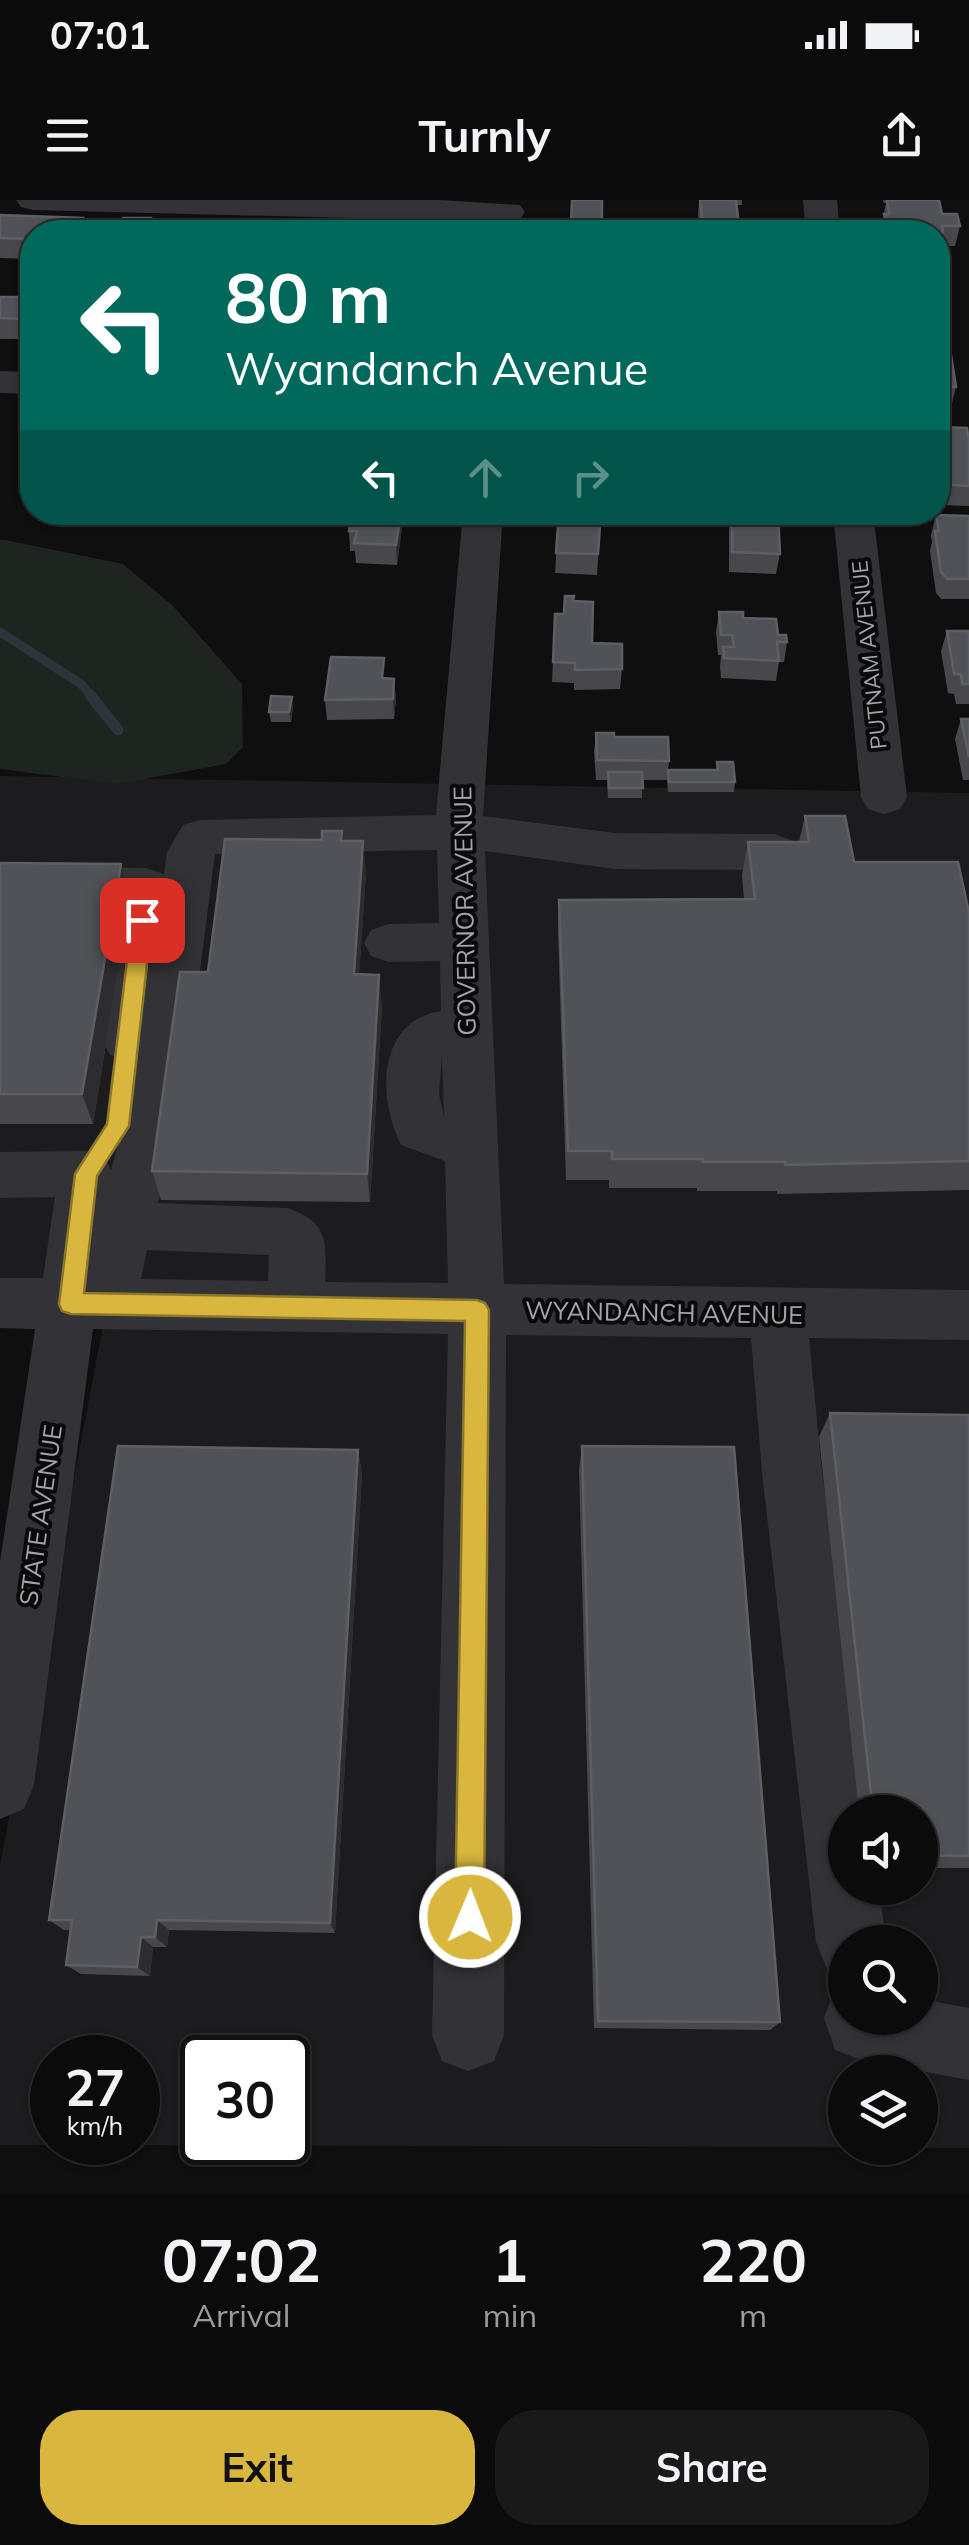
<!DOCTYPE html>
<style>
body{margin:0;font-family:Mulish,sans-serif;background:#19191a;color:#f1f3f6;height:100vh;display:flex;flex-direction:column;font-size:38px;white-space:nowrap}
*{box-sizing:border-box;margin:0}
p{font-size:32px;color:#9a9b9d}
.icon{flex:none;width:55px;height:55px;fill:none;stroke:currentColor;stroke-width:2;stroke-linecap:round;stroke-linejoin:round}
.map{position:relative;height:1995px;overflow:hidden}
.drawer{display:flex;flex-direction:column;background:#0b0b0c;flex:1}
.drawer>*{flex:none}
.guide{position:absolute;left:20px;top:20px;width:930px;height:305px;border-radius:40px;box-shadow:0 2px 8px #0004,0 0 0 2px #2b2b2d;background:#00695c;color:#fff;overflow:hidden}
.buttons{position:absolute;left:828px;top:1595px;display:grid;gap:20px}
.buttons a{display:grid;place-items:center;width:110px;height:110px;border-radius:50%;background:#0b0b0c;box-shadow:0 2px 8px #0004,0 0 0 2px #2b2b2d;font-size:50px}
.speed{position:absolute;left:30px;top:1835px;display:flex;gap:20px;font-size:50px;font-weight:700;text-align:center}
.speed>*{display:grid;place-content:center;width:130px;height:130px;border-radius:50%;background:#0b0b0c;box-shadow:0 2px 8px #0004,0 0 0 2px #2b2b2d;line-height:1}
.speed small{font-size:25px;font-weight:400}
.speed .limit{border:5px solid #111;border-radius:15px;background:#fff;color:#111}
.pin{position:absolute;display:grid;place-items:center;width:85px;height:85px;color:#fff;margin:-42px;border-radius:20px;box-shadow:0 5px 15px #0006}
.me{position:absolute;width:110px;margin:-55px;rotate:1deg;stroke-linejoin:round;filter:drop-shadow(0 0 8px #0008)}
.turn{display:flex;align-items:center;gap:35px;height:210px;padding:0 40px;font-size:45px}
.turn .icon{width:130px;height:130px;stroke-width:2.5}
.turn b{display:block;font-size:70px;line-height:85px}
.lanes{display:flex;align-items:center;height:95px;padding:0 40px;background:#0003;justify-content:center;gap:50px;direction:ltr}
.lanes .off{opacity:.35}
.eta{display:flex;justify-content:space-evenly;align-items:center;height:170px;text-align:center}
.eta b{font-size:60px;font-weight:700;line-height:70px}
.button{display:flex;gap:20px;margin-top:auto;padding:20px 40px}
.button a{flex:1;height:115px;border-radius:40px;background:#d9b73e;color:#111;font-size:40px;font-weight:700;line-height:115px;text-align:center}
.button a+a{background:#19191a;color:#f1f3f6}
.status{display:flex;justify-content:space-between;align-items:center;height:70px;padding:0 50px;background:#0b0b0c;direction:ltr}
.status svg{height:28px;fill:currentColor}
header{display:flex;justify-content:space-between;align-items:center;height:130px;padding:0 40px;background:#0b0b0c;font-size:45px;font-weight:700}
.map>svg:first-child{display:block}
.built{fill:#1c1b1d;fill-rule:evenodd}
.green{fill:#1e241f}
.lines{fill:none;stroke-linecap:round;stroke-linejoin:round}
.stream-far1{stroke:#2e343b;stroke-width:9}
.stream{stroke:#2e343b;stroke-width:11}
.minor{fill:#333337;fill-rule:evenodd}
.wall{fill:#48484c}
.shaded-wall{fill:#2d2d30}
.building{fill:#515257;stroke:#5e5f65;stroke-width:2.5}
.route{fill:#d9b73e;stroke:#8d7728;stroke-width:2.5}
.labels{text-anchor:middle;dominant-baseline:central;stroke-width:8;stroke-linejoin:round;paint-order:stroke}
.far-street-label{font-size:22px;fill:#a2a5af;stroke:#0a0a0b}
.street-label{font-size:25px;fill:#a2a5af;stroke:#0a0a0b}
</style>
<div class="status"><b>07:01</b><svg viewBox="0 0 49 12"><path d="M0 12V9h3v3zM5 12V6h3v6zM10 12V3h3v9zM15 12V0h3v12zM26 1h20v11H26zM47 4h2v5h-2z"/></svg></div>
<header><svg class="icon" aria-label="menu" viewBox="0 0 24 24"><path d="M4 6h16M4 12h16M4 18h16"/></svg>Turnly<svg class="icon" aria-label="share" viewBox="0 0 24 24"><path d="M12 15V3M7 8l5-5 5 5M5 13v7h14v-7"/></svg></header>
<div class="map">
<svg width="969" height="1995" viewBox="0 0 969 1995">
<rect width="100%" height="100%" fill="#0f0f10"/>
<path class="built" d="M 0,576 L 969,593 L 969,1948 L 906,1948 L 920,1948 L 920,1872 L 845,1872 L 845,1947 L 0,1945 L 0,1665 L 107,1105 L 0,1103 ZM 845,1612 L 920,1612 L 920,1688 L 845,1688 ZM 845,1742 L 920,1742 L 920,1818 L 845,1818 ZM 52,1858 L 138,1858 L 138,1942 L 52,1942 ZM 202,1858 L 288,1858 L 288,1942 L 202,1942 Z"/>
<path class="green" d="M 0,339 L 123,364 L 172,405 L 242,484 L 243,547 L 226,564 L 117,584 L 0,569 Z"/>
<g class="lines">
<path class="stream-far1" d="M 0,432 L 81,484 L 93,498"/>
<path class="stream" d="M 91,496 L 118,530"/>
<path class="minor" d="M 16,0 L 440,0 L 520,5 L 525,12 L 520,19 L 508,22 L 33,10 L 21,7 Z
M 803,0 L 837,0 L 840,32 L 806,32 Z
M 0,171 L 32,172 L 32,194 L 0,193 Z
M 463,312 L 503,312 L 483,616 L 615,633 L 774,634 L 791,640 L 798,652 L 791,664 L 774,670 L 615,669 L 485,651 L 504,1084 L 969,1090 L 969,1140 L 809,1138 L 822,1272 L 869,1612 L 845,1612 L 845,1688 L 879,1688 L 886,1742 L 845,1742 L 845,1775 L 826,1767 L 816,1742 L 762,1272 L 751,1138 L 506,1135 L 504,1835 L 494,1861 L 468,1871 L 442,1861 L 432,1835 L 448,1134 L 93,1129 L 34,1585 L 24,1609 L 0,1619 L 0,1362 L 35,1129 L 0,1128 L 0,1078 L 43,1078 L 55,997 L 0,998 L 0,952 L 86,951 L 105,958 L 111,970 L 131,901 L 137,858 L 128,861 L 110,855 L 102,840 L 120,704 L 0,701 L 0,665 L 146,668 L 164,674 L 167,652 L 183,625 L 200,620 L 436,615 ZM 437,650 L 439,723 L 389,724 L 371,730 L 364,743 L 371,756 L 389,762 L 440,761 L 441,811 C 377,821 377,898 401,945 L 445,961 L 448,1083 L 325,1082 C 326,1043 330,1023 288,1008 L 158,1003 L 183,901 L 215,654 ZM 442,855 L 444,917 L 439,894 ZM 147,1050 L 269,1055 L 268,1081 L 141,1079 Z
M 833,312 L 873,312 L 907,597 L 900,609 L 884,614 L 868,609 L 861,597 Z
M 845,1788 L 845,1818 L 920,1818 L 920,1799 L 969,1808 L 969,1880 L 861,1860 L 835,1850 L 824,1818 L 834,1792 Z"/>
</g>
<path class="wall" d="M 572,0 L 602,25 L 602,32 L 571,32 Z
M 699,0 L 742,0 L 742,5 L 737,5 L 739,26 L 750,32 L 686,32 L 687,26 L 699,26 L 698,16 Z
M 883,0 L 939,0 L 942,14 L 960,26 L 955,46 L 940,46 L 938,53 L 938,32 L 880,32 L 886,3 L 884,3 Z
M 0,15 L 32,32 L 32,59 L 0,58 Z
M 0,97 L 30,97 L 32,110 L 32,123 L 27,139 L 0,139 Z
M 938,155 L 956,187 L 951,207 L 938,207 Z
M 938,227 L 969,241 L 969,306 L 938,305 Z
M 142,312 L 161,312 L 158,322 L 144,322 Z
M 404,312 L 397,365 L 356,363 L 355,351 L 350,351 L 349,331 Z
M 559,312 L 601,312 L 597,375 L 555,373 Z
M 730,312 L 778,312 L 780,354 L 776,374 L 729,372 L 729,325 Z
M 936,315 L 969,316 L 969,399 L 941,399 L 936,393 L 930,351 L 932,342 L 931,335 Z
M 573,401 L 592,443 L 622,469 L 620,489 L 574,490 L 574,483 L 552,482 L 555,414 L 564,414 Z
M 719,412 L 743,418 L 778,435 L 787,442 L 784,462 L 779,462 L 776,481 L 721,478 L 720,467 L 721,455 L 718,455 L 716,432 Z
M 947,431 L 969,431 L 969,504 L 956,504 L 954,494 L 948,493 L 941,451 Z
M 385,478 L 396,498 L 394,519 L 327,520 L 325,500 Z
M 293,507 L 291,522 L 271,522 L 269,512 Z
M 961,519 L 969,519 L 969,580 L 963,580 L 955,539 Z
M 596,533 L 614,537 L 669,561 L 668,570 L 716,570 L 717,562 L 735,582 L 734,592 L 668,592 L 667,580 L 642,580 L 642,598 L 608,598 L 607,580 L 596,580 L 594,552 Z
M 805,616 L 854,662 L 969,713 L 969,990 L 777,994 L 777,991 L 697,991 L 697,988 L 609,988 L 609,980 L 566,980 L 558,732 L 559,700 L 744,699 L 742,675 L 748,642 L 799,642 Z
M 343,641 L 366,674 L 359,774 L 382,806 L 370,1002 L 161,1000 L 152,971 Z
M 0,663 L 130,696 L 93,924 L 0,924 Z
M 830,1213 L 969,1215 L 969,1668 L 920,1668 L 920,1612 L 859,1612 L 819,1237 Z
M 582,1246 L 780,1822 L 770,1830 L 594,1828 L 579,1270 Z
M 358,1250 L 362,1274 L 335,1733 L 169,1730 L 167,1747 L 153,1747 L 150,1776 L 81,1774 L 66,1765 L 71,1730 L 64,1730 L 49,1720 Z"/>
<path class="shaded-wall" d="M 83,18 L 86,32 L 78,32 Z
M 30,97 L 32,110 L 32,123 L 27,139 L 22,119 Z
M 401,312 L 404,312 L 397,365 L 396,345 Z
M 394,479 L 396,498 L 394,519 L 393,499 Z
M 292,497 L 293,507 L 291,522 L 289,512 Z
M 363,641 L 366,674 L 357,806 L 354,774 Z
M 121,664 L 130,696 L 93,924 L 82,894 Z
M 379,775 L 382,806 L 370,1002 L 367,974 Z
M 358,1250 L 362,1274 L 335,1733 L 330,1723 Z
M 157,1720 L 169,1730 L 167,1747 L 155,1737 Z
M 141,1737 L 153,1747 L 150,1776 L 137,1767 Z"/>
<path class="building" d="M 572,0 L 602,0 L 602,25 L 571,24 Z
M 700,0 L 736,0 L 739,26 L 749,26 L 750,32 L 687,32 L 687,26 L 703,26 Z
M 887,0 L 939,0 L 942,14 L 957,14 L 960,26 L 942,26 L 943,32 L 890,32 L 884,14 L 889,14 Z
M 0,15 L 83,18 L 78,32 L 32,32 L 32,39 L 0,38 Z
M 123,18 L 151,18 L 151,22 L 199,20 L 197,32 L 120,32 Z
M 0,97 L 30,97 L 22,119 L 0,118 Z
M 938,155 L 951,155 L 956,187 L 938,186 Z
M 938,227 L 967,228 L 969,241 L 969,286 L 938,284 Z
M 352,312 L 401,312 L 396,345 L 354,343 L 357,331 L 349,331 Z
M 559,312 L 601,312 L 598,354 L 556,353 Z
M 732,312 L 778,312 L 780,354 L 732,352 Z
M 936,315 L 969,316 L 969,379 L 947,379 L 941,372 L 935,331 L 939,331 Z
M 565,396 L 574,396 L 573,401 L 593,402 L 592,443 L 622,444 L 622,469 L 575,470 L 575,463 L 553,462 L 555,414 L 564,414 Z
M 719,412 L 743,412 L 743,418 L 776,419 L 778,435 L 786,435 L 787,442 L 777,442 L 779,461 L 724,458 L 723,447 L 734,447 L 732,435 L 721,435 Z
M 947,431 L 969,431 L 969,484 L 962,484 L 961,474 L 954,474 Z
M 331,457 L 384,458 L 382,478 L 394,479 L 393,499 L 325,500 Z
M 271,496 L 292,497 L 289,512 L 269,512 Z
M 961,519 L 969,519 L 969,557 Z
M 596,533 L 614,533 L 614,537 L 668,537 L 669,561 L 597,560 Z
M 717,562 L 733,562 L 735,582 L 669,582 L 668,570 L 718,570 Z
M 608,572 L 642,572 L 643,588 L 609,588 Z
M 805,616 L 845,616 L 854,662 L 958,662 L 969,713 L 969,961 L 785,965 L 785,962 L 703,962 L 703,959 L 612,959 L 612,951 L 568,951 L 559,700 L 755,699 L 748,642 L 809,642 Z
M 322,631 L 342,631 L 341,641 L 363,641 L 354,774 L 379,775 L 367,974 L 152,971 L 180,772 L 208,772 L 225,639 L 322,640 Z
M 0,663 L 121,664 L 82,894 L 0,894 Z
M 830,1213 L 969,1215 L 969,1656 L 920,1655 L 920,1612 L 873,1612 Z
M 118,1246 L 358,1250 L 330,1723 L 157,1720 L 155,1737 L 141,1737 L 137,1767 L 66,1765 L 72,1720 L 49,1720 Z
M 582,1246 L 734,1247 L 780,1822 L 598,1821 Z"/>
<path class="route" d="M 142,712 L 152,720 L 129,926 L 97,976 L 84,1093 L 477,1100 L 485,1103 L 489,1110 L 484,1717 L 480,1727 L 470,1731 L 459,1727 L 455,1717 L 465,1121 L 71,1114 L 62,1111 L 59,1104 L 75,974 L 107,924 L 132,720 Z"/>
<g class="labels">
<g class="far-street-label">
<text transform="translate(869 455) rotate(-96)">PUTNAM AVENUE</text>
</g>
<g class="street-label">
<text transform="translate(464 711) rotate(-91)">GOVERNOR AVENUE</text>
<text transform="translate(664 1112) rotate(1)">WYANDANCH AVENUE</text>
<text transform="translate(40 1315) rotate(-82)">STATE AVENUE</text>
</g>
</g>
</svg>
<div class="buttons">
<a><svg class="icon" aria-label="sound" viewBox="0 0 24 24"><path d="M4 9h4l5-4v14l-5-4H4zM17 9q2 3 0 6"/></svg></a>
<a><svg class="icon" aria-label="search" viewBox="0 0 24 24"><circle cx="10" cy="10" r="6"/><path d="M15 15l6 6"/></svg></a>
<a><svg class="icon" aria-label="layers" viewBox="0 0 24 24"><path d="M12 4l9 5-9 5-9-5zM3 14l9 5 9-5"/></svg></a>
</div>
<div class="speed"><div>27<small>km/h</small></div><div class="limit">30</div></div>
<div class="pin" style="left:142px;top:720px;background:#d93025"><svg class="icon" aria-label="arrive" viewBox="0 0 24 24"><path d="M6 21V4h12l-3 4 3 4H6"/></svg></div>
<svg class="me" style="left:470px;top:1717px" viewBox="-20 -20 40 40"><circle r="17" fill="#d9b73e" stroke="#fff" stroke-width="3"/><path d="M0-11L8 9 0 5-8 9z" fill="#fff"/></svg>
<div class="guide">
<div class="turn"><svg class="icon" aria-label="left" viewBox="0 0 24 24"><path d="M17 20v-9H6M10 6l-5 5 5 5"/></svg><div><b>80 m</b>Wyandanch Avenue</div></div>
<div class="lanes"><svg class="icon" aria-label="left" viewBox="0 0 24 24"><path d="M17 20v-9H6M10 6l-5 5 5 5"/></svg><svg class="icon off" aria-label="ahead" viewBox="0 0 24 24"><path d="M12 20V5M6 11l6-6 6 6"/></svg><svg class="icon off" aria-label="right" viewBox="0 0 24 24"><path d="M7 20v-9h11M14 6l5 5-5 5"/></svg></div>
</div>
</div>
<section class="drawer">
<div class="eta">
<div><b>07:02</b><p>Arrival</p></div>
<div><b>1</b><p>min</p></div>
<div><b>220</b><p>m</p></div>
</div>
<div class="button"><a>Exit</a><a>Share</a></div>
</section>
